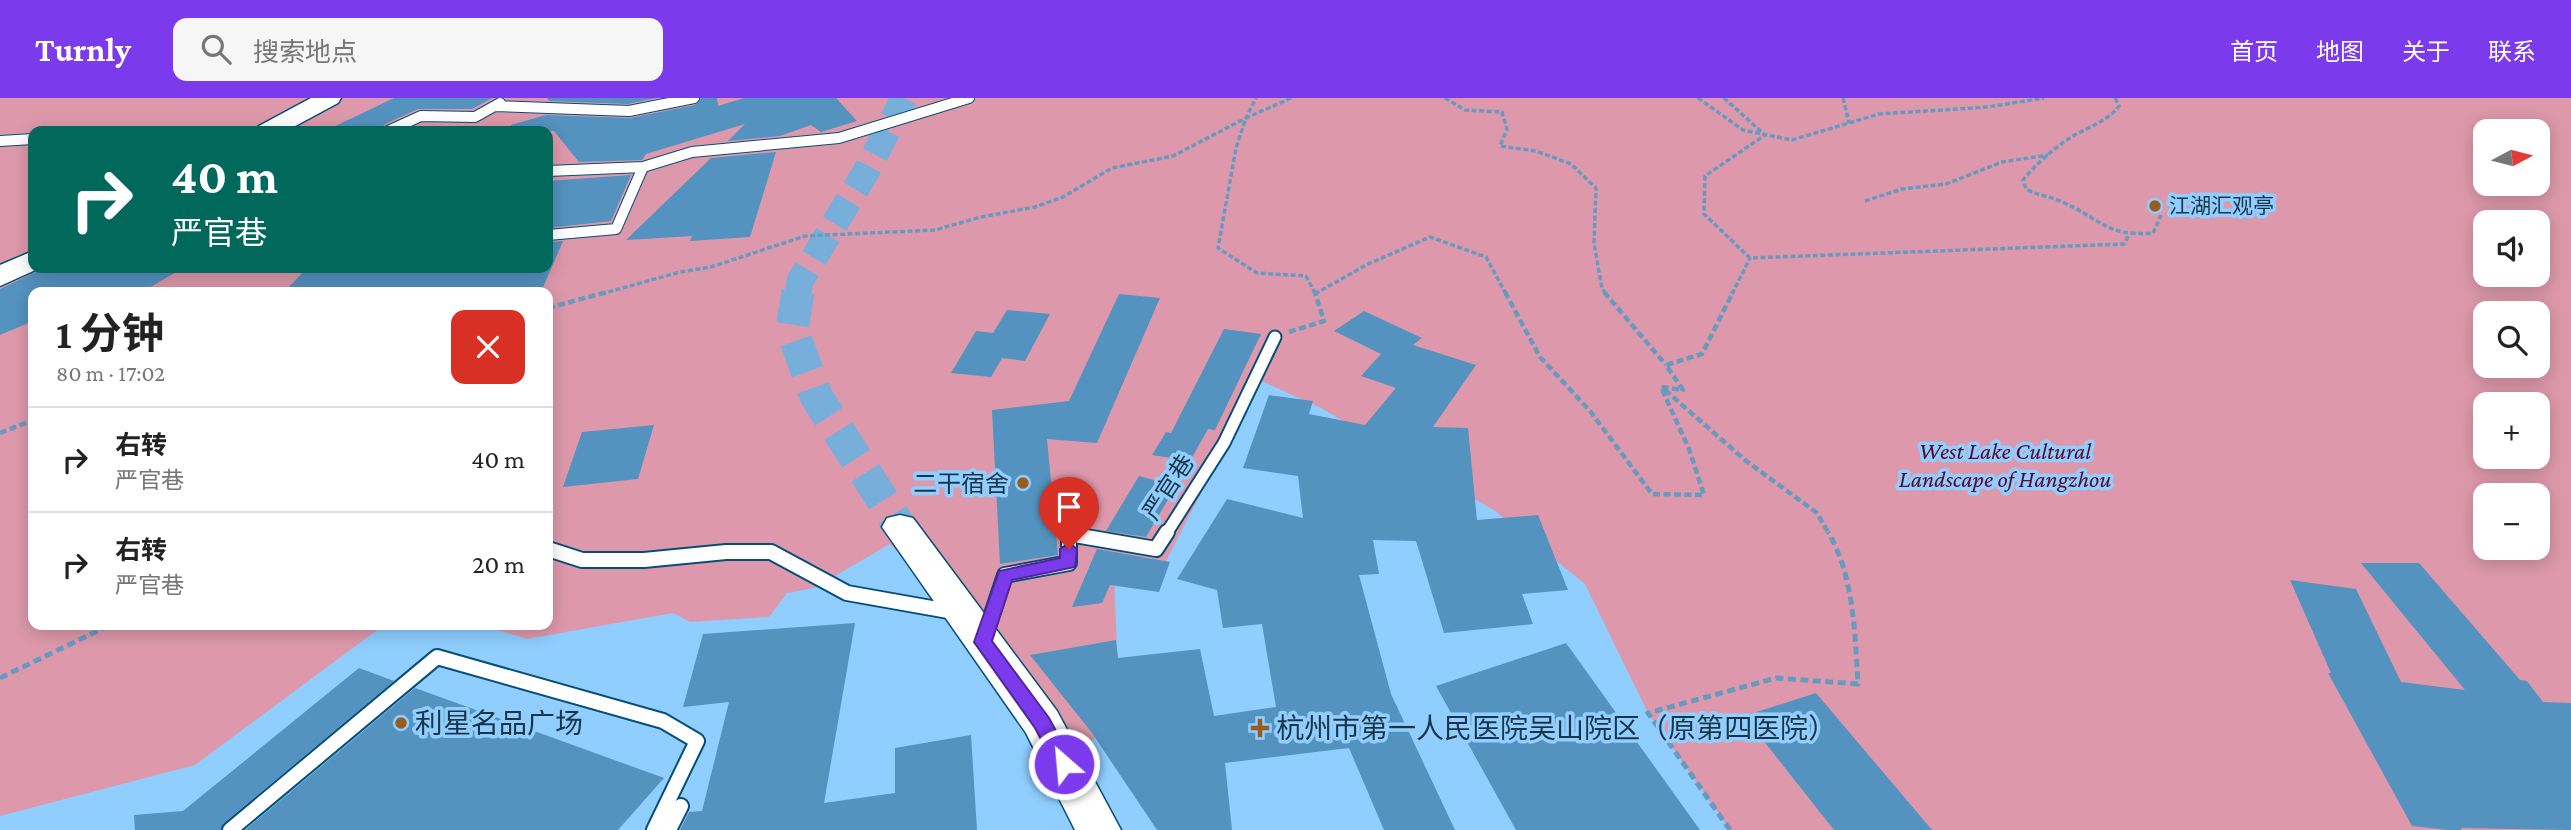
<!DOCTYPE html>
<html lang="zh">
<meta charset="utf-8">
<style>
body{margin:0;font-family:"Crimson Pro","Noto Sans SC",serif;background:#f6f6f6;color:#222;height:100vh;display:flex;flex-direction:column;font-size:26px;white-space:nowrap}
*{box-sizing:border-box;margin:0}
p{font-size:23px;color:#767676}
.icon{flex:none;width:38px;height:38px;fill:none;stroke:currentColor;stroke-width:2;stroke-linecap:round;stroke-linejoin:round}
.map{position:relative;flex:1;overflow:hidden}
.panel{position:absolute;left:28px;top:189px;width:525px;height:343px;display:flex;flex-direction:column;background:#fff;border-radius:14px;box-shadow:0 4px 18px #0003}
.panel>*{flex:none}
.guide{position:absolute;left:28px;top:28px;width:525px;height:147px;border-radius:14px;box-shadow:0 4px 18px #0003;background:#00695c;color:#fff;overflow:hidden}
.needle{width:46px;rotate:83deg}
.controls{position:absolute;left:2473px;top:21px;display:grid;gap:14px}
.controls a{display:grid;place-items:center;width:77px;height:77px;border-radius:14px;background:#fff;box-shadow:0 4px 18px #0003;font-size:35px}
.pin{position:absolute;display:grid;place-items:center;width:60px;height:60px;color:#fff;margin:-72px -30px;border-radius:50% 50% 50% 0;rotate:-45deg;box-shadow:0 0 7px #0007}
.pin .icon{rotate:45deg}
.me{position:absolute;width:77px;margin:-38px;rotate:333deg;stroke-linejoin:round;filter:drop-shadow(0 0 5px #0008)}
.turn{display:flex;align-items:center;gap:24px;height:147px;padding:0 28px;font-size:32px}
.turn .icon{width:91px;height:91px;stroke-width:2.5}
.turn b{display:block;font-size:49px;line-height:60px}
.round{display:grid;place-items:center;flex:none;width:74px;height:74px;border-radius:14px;background:#f6f6f6}
.overview{display:flex;align-items:center;justify-content:space-between;height:119px;padding:0 28px}
h1{font-size:42px;font-weight:700;line-height:52px}
ul{padding:0;list-style:none}
li{display:flex;align-items:center;gap:21px;height:105px;padding:0 28px;border-top:2px solid #e0e0e0}
li div{flex:1}
li b{display:block;font-size:26px}
li em{font-style:normal}
header{display:flex;align-items:center;gap:42px;box-sizing:border-box;height:98px;padding:0 35px;background:#7c3aed;color:#fff}
header strong{font-size:33px}
nav{display:flex;gap:38px;margin-inline-start:auto;font-size:24px}
.search{width:490px;height:63px;background:#f6f6f6;display:flex;align-items:center;gap:18px;box-sizing:border-box;padding:0 24px;border-radius:14px;color:#767676;font-size:26px}
.map>svg:first-child{display:block}
.green{fill:#dd99ab;fill-rule:evenodd}
.building{fill:#5492bf}
.lines{fill:none;stroke-linecap:round;stroke-linejoin:round}
.secondary-tunnel-far1{stroke:#78afda;stroke-width:27;stroke-dasharray:27 13;stroke-linecap:butt}
.secondary-tunnel{stroke:#78afda;stroke-width:33;stroke-dasharray:33 17;stroke-linecap:butt}
.lane-far2-casing{stroke:#064e78;stroke-width:12}
.lane-far1-casing{stroke:#064e78;stroke-width:15}
.lane-casing{stroke:#064e78;stroke-width:18}
.secondary-casing{stroke:#064e78;stroke-width:3}
.path-far2{stroke:#689ac0;stroke-width:3.5;stroke-dasharray:5 2.5;stroke-linecap:butt}
.path-far1{stroke:#689ac0;stroke-width:4.5;stroke-dasharray:7 3.5;stroke-linecap:butt}
.path{stroke:#689ac0;stroke-width:5;stroke-dasharray:8 4.5;stroke-linecap:butt}
.lane-far2{stroke:#fff;stroke-width:10}
.lane-far1{stroke:#fff;stroke-width:11}
.lane{stroke:#fff;stroke-width:14}
.secondary{fill:#fff;fill-rule:evenodd}
.route{fill:#7c3aed;stroke:#51269a;stroke-width:2}
.poi-dot{fill:#995d1f;stroke:#8fcefe;stroke-width:2.5}
.labels{text-anchor:middle;dominant-baseline:central;stroke-width:7;stroke-linejoin:round;paint-order:stroke}
.far-poi-label{font-size:21px;fill:#1b3548;stroke:#8fcefe;text-anchor:start}
.park-label{font-size:24px;font-style:italic;fill:#5c082d;stroke:#8fcefe}
.poi-label{font-size:24px;fill:#1b3548;stroke:#8fcefe;text-anchor:end}
.street-label{font-size:24px;fill:#1b3548;stroke:#8fcefe}
.near-poi-label{font-size:28px;fill:#1b3548;stroke:#8fcefe;text-anchor:start}
</style>
<header>
<strong>Turnly</strong>
<div class="search"><svg class="icon" aria-label="search" viewBox="0 0 24 24"><circle cx="10" cy="10" r="6"/><path d="M15 15l6 6"/></svg>搜索地点</div>
<nav><a>首页</a><a>地图</a><a>关于</a><a>联系</a></nav>
</header>
<div class="map">
<svg width="2571" height="732" viewBox="0 0 2571 732">
<rect width="100%" height="100%" fill="#8fcefe"/>
<path class="green" d="M 0,0 L 2571,0 L 2571,732 L 1730,732 L 1648,615 L 1585,486 L 1495,413 L 1321,310 L 1259,282 L 1161,473 L 1114,477 L 1120,622 L 1084,648 L 890,446 L 814,490 L 787,495 L 769,519 L 690,524 L 673,515 L 527,541 L 482,527 L 548,527 L 548,194 L 33,194 L 33,527 L 384,527 L 195,667 L 0,718 ZM 33,33 L 548,33 L 548,170 L 33,170 ZM 2485,33 L 2538,33 L 2538,86 L 2485,86 ZM 2485,124 L 2538,124 L 2538,177 L 2485,177 ZM 2485,215 L 2538,215 L 2538,268 L 2485,268 ZM 2485,306 L 2538,306 L 2538,359 L 2485,359 ZM 2485,397 L 2538,397 L 2538,450 L 2485,450 Z"/>
<path class="building" d="M 394,0 L 492,0 L 472,11 L 418,11 L 385,26 L 381,33 L 325,33 Z
M 547,0 L 656,0 L 628,6 L 549,3 Z
M 701,0 L 717,0 L 718,8 L 744,0 L 836,0 L 857,23 L 821,34 L 811,27 L 780,38 L 728,43 L 745,26 L 646,56 L 642,62 L 579,64 L 554,33 L 512,33 L 511,27 L 546,17 L 630,20 L 695,7 Z
M 776,54 L 750,139 L 690,143 L 692,138 L 626,142 L 711,60 Z
M 631,77 L 611,123 L 548,130 L 548,83 Z
M 563,143 L 541,194 L 284,194 L 307,170 L 548,170 L 548,144 Z
M 44,170 L 183,170 L 142,194 L 33,194 L 33,223 L 0,237 L 0,191 Z
M 1119,196 L 1160,200 L 1097,345 L 1047,341 L 1058,457 L 1000,466 L 992,312 L 1069,303 Z
M 1007,212 L 1050,216 L 1025,263 L 1002,260 L 991,279 L 951,275 L 976,233 L 993,235 Z
M 1364,213 L 1422,240 L 1413,247 L 1476,267 L 1433,329 L 1468,330 L 1477,422 L 1538,417 L 1568,492 L 1522,496 L 1533,526 L 1444,535 L 1416,443 L 1373,442 L 1379,476 L 1359,477 L 1391,596 L 1455,732 L 1384,732 L 1349,650 L 1225,665 L 1232,732 L 1157,732 L 1092,635 L 1030,557 L 1116,542 L 1118,560 L 1200,551 L 1214,618 L 1276,609 L 1262,526 L 1223,530 L 1217,492 L 1177,481 L 1227,401 L 1303,420 L 1298,378 L 1243,370 L 1269,297 L 1313,303 L 1309,316 L 1365,327 L 1396,290 L 1361,278 L 1381,256 L 1334,233 Z
M 1224,231 L 1261,236 L 1215,332 L 1208,331 L 1190,363 L 1152,357 L 1166,334 L 1171,335 Z
M 654,327 L 638,381 L 563,389 L 582,334 Z
M 1139,378 L 1176,388 L 1146,439 L 1106,433 Z
M 1097,451 L 1170,464 L 1159,494 L 1110,487 L 1102,505 L 1072,509 Z
M 2361,465 L 2419,465 L 2520,582 L 2527,583 L 2543,604 L 2571,605 L 2571,732 L 2461,730 L 2462,732 L 2448,732 L 2412,728 L 2328,575 L 2331,575 L 2290,482 L 2356,491 L 2401,584 L 2465,592 Z
M 855,525 L 824,705 L 895,695 L 895,650 L 971,637 L 977,732 L 680,732 L 689,714 L 702,713 L 729,604 L 683,609 L 703,536 Z
M 1566,545 L 1700,732 L 1516,732 L 1436,588 Z
M 359,570 L 394,583 L 224,725 L 221,732 L 135,732 L 134,717 L 183,713 Z
M 415,590 L 664,680 L 618,732 L 245,732 Z
M 1816,595 L 1932,732 L 1834,732 L 1744,618 Z"/>
<g class="lines">
<path class="secondary-tunnel-far1" d="M 798,196 L 800,183 L 867,72 L 904,0"/>
<path class="secondary-tunnel" d="M 798,194 L 792,231 L 816,298 L 900,429"/>
<g class="lane-far2-casing">
<path id="lane-far2" d="M 495,8 L 629,13 L 694,0
M 388,33 L 421,18 L 475,19 L 500,5
M 0,43 L 33,41
M 643,69 L 692,54 L 839,40 L 969,0
M 548,73 L 643,69 L 616,131 L 548,137"/>
</g>
<g class="lane-far1-casing">
<path id="lane-far1" d="M 1166,436 L 1224,345 L 1275,239"/>
</g>
<g class="lane-casing">
<path id="lane" d="M 548,451 L 582,462 L 644,462 L 726,454 L 771,454 L 847,495 L 954,514
M 985,537 L 1005,477 L 1069,465 L 1069,436 L 1156,451 L 1167,434
M 230,732 L 437,559 L 663,623 L 697,643 L 654,732
M 669,732 L 681,708"/>
</g>
<g class="secondary-casing">
<path id="secondary" d="M 311,0 L 341,0 L 338,5 L 286,33 L 255,33 L 259,28 Z
M 33,153 L 33,170 L 40,170 L 0,188 L 0,167 Z
M 900,417 L 913,420 L 1057,613 L 1121,732 L 1075,732 L 1026,635 L 882,429 L 887,420 Z"/>
</g>
<path class="path-far2" d="M 1291,0 L 1246,20 L 1236,50 L 1218,150 L 1257,175 L 1306,178 L 1315,195
M 1445,0 L 1465,12 L 1502,14 L 1507,31 L 1500,48 L 1536,53 L 1571,66 L 1596,90 L 1594,145 L 1602,191 L 1606,196
M 1698,0 L 1743,32 L 1792,42 L 1879,16 L 1988,9 L 2044,0
M 1724,0 L 1765,37 L 1705,78 L 1704,116 L 1750,160 L 2124,146 L 2129,137
M 1843,0 L 1849,25
M 2115,0 L 2119,8 C 2107,24 2090,28 2073,38 C 2054,50 2037,65 2023,82 L 2026,91 C 2038,98 2050,98 2062,104 C 2100,120 2106,139 2153,135 L 2161,117
M 1865,103 L 1902,91 L 1946,86 L 2002,64 L 2048,57
M 601,196 L 680,174 L 711,169 L 805,138 L 935,132 L 981,119 L 1035,109 L 1063,99 L 1112,70 L 1173,58 L 1246,20 L 1256,0
M 1315,196 L 1366,167 L 1430,139 L 1486,159 L 1506,196
M 1732,196 L 1750,160"/>
<path class="path-far1" d="M 1505,194 L 1540,259 L 1590,313 L 1652,396 L 1704,397 L 1689,351 L 1661,289 L 1683,292 L 1666,267 L 1702,256 L 1733,194
M 1604,194 L 1666,267
M 548,210 L 607,194
M 1289,234 L 1324,223 L 1315,195 L 1317,194
M 1665,292 L 1745,362 L 1817,415 L 1829,436
M 0,335 L 33,322"/>
<path class="path" d="M 0,580 L 110,527
M 1730,732 L 1648,615 L 1776,580 L 1858,586 C 1855,537 1854,477 1828,434"/>
<use href="#lane-far2" class="lane-far2"/>
<use href="#lane-far1" class="lane-far1"/>
<use href="#lane" class="lane"/>
<use href="#secondary" class="secondary"/>
</g>
<path class="route" d="M 1069,445 L 1077,451 L 1075,469 L 1012,482 L 992,543 L 1049,620 L 1074,666 L 1071,672 L 1064,674 L 1057,672 L 1035,630 L 974,544 L 999,473 L 1060,460 L 1060,451 Z"/>
<g class="poi-dot">
<circle cx="2155" cy="108" r="7"/>
<circle cx="1023" cy="385" r="7"/>
<circle cx="401" cy="625" r="7"/>
<path d="M1256.5 619.5h7v7h7v7h-7v7h-7v-7h-7v-7h7z"/>
</g>
<g class="labels">
<g class="far-poi-label">
<text x="2169" y="108">江湖汇观亭</text>
</g>
<g class="park-label">
<text x="2005" y="352">West Lake Cultural<tspan x="2005" dy="28">Landscape of Hangzhou</tspan></text>
</g>
<g class="poi-label">
<text x="1009" y="385">二干宿舍</text>
</g>
<g class="street-label">
<text transform="translate(1168 389) rotate(-57)">严官巷</text>
</g>
<g class="near-poi-label">
<text x="415" y="625">利星名品广场</text>
<text x="1276" y="630">杭州市第一人民医院吴山院区（原第四医院）</text>
</g>
</g>
</svg>
<div class="controls">
<a><svg class="needle" viewBox="-14 -14 28 28"><path d="M0-13l5 13h-10z" fill="#e53935"/><path d="M0 13l5-13h-10z" fill="#767676"/></svg></a>
<a><svg class="icon" aria-label="sound" viewBox="0 0 24 24"><path d="M4 9h4l5-4v14l-5-4H4zM17 9q2 3 0 6"/></svg></a>
<a><svg class="icon" aria-label="search" viewBox="0 0 24 24"><circle cx="10" cy="10" r="6"/><path d="M15 15l6 6"/></svg></a>
<a>+</a>
<a>−</a>
</div>
<div class="pin" style="left:1069px;top:451px;background:#d93025"><svg class="icon" aria-label="arrive" viewBox="0 0 24 24"><path d="M6 21V4h12l-3 4 3 4H6"/></svg></div>
<svg class="me" style="left:1064px;top:666px" viewBox="-20 -20 40 40"><circle r="17" fill="#7c3aed" stroke="#fff" stroke-width="3"/><path d="M0-11L8 9 0 5-8 9z" fill="#fff"/></svg>
<div class="guide">
<div class="turn"><svg class="icon" aria-label="right" viewBox="0 0 24 24"><path d="M7 20v-9h11M14 6l5 5-5 5"/></svg><div><b>40 m</b>严官巷</div></div>
</div>
<section class="panel">
<div class="overview"><div><h1>1 分钟</h1><p>80 m · 17:02</p></div><a class="round" style="background:#d93025;color:#fff"><svg class="icon" aria-label="close" viewBox="0 0 24 24"><path d="M6 6l12 12M18 6L6 18"/></svg></a></div>
<ul>
<li><svg class="icon" aria-label="right" viewBox="0 0 24 24"><path d="M7 20v-9h11M14 6l5 5-5 5"/></svg><div><b>右转</b><p>严官巷</p></div><em>40 m</em></li>
<li><svg class="icon" aria-label="right" viewBox="0 0 24 24"><path d="M7 20v-9h11M14 6l5 5-5 5"/></svg><div><b>右转</b><p>严官巷</p></div><em>20 m</em></li>
</ul>
</section>
</div>
